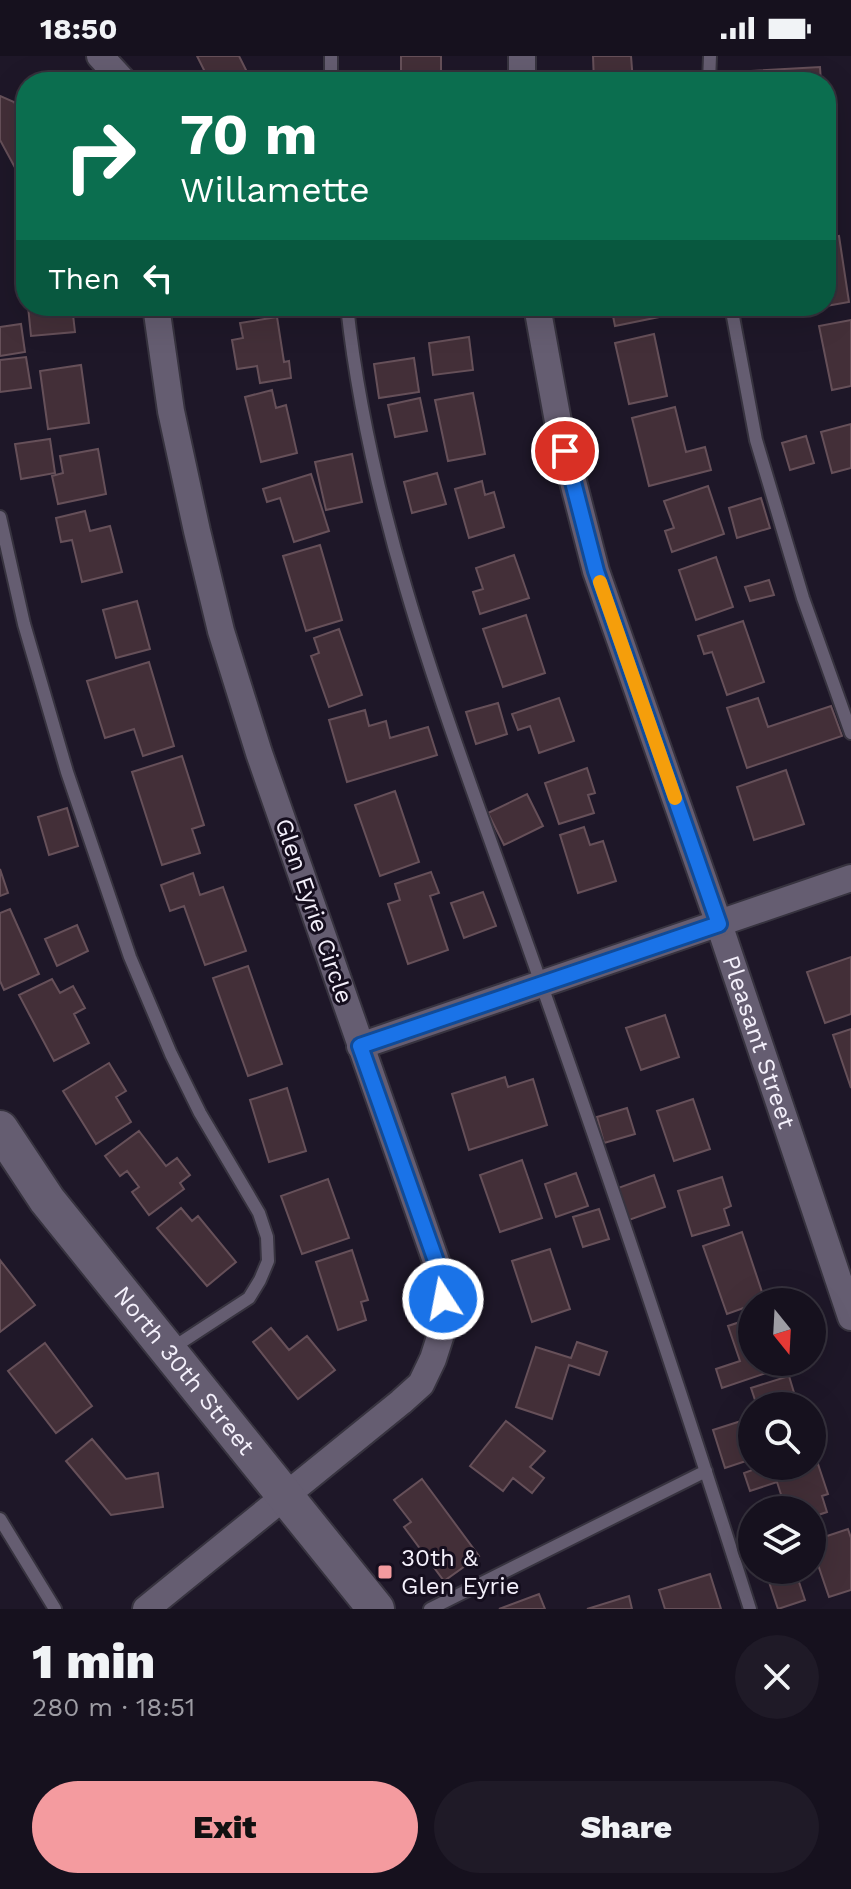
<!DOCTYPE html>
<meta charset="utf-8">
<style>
body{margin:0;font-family:"Work Sans",sans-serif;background:#1f1a27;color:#f1f3f6;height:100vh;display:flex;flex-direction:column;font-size:30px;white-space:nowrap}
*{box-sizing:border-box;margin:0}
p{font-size:26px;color:#9e9da4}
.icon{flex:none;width:44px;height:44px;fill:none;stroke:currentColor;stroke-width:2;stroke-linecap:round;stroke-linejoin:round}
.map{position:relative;height:1553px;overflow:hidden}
.drawer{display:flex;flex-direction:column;background:#16111e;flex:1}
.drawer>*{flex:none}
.guide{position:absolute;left:16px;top:16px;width:820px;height:244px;border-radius:32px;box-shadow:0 8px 32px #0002,0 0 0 2px #35313c;background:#0b6e4f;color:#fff;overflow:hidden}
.needle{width:52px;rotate:162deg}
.controls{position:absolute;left:738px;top:1232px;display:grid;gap:16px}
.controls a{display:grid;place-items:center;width:88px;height:88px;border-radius:50%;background:#16111e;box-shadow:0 8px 32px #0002,0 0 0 2px #35313c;font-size:40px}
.pin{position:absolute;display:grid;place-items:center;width:68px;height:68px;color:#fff;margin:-34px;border:4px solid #fff;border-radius:50%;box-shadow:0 2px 8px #0007}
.me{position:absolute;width:88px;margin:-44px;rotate:349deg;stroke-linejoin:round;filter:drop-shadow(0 0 6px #0008)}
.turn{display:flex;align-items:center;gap:28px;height:168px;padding:0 32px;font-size:36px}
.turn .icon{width:104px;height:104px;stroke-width:2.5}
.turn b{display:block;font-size:56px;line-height:68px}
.then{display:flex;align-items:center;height:76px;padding:0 32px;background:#0003;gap:16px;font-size:30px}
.round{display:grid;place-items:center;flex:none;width:84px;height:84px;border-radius:42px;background:#1f1a27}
.headline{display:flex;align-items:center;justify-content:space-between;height:136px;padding:0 32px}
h1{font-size:48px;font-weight:800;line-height:60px}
.cta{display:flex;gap:16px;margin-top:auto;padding:16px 32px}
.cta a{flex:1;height:92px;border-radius:48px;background:#f49b9f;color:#111;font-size:32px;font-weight:800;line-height:92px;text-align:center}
.cta a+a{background:#1f1a27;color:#f1f3f6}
.status{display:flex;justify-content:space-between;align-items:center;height:56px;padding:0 40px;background:#16111e;direction:ltr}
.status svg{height:22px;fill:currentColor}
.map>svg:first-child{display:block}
.building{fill:#432f38;stroke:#665059;stroke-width:2}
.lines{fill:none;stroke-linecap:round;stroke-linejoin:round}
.lane-casing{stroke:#37333f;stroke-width:16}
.street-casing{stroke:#37333f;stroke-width:30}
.secondary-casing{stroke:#37333f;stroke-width:40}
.lane{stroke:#655d71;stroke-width:12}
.street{stroke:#655d71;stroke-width:26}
.secondary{stroke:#655d71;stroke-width:36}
.route-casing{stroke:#114b97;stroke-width:20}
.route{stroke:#1a73e8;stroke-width:14}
.slow{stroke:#f59e0b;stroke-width:14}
.poi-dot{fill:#f49b9f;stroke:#150e1e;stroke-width:3}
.labels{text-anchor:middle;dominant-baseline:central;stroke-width:6;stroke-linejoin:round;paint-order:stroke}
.street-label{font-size:24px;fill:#f4f0fb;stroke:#150e1e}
.poi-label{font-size:24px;fill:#f4f0fb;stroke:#150e1e;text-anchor:start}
</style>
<div class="status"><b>18:50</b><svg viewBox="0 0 49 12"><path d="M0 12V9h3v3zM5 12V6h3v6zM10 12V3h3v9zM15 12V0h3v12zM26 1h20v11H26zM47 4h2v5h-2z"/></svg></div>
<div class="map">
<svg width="851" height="1553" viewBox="0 0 851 1553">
<rect width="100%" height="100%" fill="#1e1728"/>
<path class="building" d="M 197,0 L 239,0 L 252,26 L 210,26 Z
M 401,0 L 441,0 L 441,21 L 401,22 Z
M 593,0 L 631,0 L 633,26 L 594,26 Z
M 820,11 L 821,26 L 735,26 L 734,16 Z
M 0,40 L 14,46 L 26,67 L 26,116 L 19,119 L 0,84 Z
M 26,138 L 26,212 L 25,212 L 19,139 Z
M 839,180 L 849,246 L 826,250 L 826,182 Z
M 28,250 L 72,250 L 75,276 L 31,280 Z
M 611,250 L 683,250 L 684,256 L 615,270 Z
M 277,261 L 284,306 L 289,305 L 291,322 L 260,327 L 257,310 L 237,313 L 232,284 L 243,282 L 240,267 Z
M 851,264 L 851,330 L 832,334 L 819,270 Z
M 21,268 L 25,296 L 0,300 L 0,271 Z
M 654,278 L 667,340 L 629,348 L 615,287 Z
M 469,281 L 473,314 L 433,319 L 429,287 Z
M 26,301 L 31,332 L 0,336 L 0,304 Z
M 414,302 L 419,336 L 379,342 L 374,308 Z
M 81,309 L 89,367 L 48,373 L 40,315 Z
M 272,334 L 276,352 L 286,349 L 297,397 L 261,406 L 245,341 Z
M 473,337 L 485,398 L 448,405 L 435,344 Z
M 420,342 L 427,375 L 395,381 L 388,349 Z
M 675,351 L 686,396 L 705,391 L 711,414 L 649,430 L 632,362 Z
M 851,368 L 851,412 L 832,417 L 821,376 Z
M 806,380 L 814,407 L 790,414 L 782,387 Z
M 50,383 L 55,417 L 21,423 L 15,388 Z
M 98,393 L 106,438 L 58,448 L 52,420 L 63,417 L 60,400 Z
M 352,398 L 362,446 L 326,454 L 315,406 Z
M 437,417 L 446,448 L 412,457 L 404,426 Z
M 311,418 L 329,475 L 294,486 L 280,442 L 267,446 L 263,433 Z
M 482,425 L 485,439 L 494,436 L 504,471 L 469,482 L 455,433 Z
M 708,430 L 724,478 L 672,496 L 665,475 L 674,472 L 664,445 Z
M 761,442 L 770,472 L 737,482 L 729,452 Z
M 85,455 L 90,475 L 110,470 L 122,516 L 82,526 L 72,484 L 61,486 L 56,462 Z
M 320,489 L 342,564 L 306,575 L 283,500 Z
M 514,499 L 529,542 L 480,558 L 473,536 L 483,533 L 476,512 Z
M 716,501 L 733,551 L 696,564 L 679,514 Z
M 769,524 L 774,539 L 750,545 L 745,531 Z
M 137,545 L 150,593 L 116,602 L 103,554 Z
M 526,559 L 545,617 L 503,631 L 483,573 Z
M 743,565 L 764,626 L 727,639 L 712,596 L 704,598 L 698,580 Z
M 339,573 L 362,639 L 329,651 L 311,600 L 319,597 L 314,582 Z
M 149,606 L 174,690 L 143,700 L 134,673 L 105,682 L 87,625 Z
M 559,642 L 574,685 L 539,697 L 530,670 L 518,674 L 512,658 Z
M 758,642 L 768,671 L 831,650 L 842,680 L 747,712 L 727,652 Z
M 498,647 L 507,678 L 476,688 L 466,656 Z
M 365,654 L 369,670 L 386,665 L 390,682 L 428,671 L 437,699 L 347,726 L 329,664 Z
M 182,700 L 204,769 L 192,773 L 200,797 L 162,809 L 132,716 Z
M 587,712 L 595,737 L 588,739 L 594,757 L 559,768 L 545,727 Z
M 786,714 L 804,768 L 754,784 L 737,731 Z
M 395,735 L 419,806 L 380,820 L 355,749 Z
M 527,738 L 543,770 L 504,789 L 488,757 Z
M 67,752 L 78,790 L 49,799 L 38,761 Z
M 584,771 L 590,789 L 603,785 L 616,825 L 578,837 L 560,779 Z
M 0,813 L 8,837 L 0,840 Z
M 431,816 L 439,837 L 430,840 L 448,894 L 408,908 L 388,848 L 400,844 L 395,828 Z
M 193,817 L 200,839 L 223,831 L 246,895 L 205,909 L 184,850 L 170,855 L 161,829 Z
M 483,836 L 496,870 L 464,882 L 451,847 Z
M 10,853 L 39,918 L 4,934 L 0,925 L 0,857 Z
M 77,869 L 88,895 L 57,910 L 45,883 Z
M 851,901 L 851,958 L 825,967 L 807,916 Z
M 248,910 L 282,1008 L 248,1020 L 213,922 Z
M 52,923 L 60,937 L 73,930 L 85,952 L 74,958 L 89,987 L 54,1005 L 19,939 Z
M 665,959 L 679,1001 L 641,1014 L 626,972 Z
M 851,973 L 851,1032 L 833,979 Z
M 109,1007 L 126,1035 L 116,1041 L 131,1066 L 96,1088 L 63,1035 Z
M 505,1021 L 508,1031 L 533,1023 L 547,1069 L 469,1094 L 452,1038 Z
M 287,1032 L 306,1095 L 269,1106 L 250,1044 Z
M 693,1043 L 710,1093 L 674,1105 L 657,1055 Z
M 627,1052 L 635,1078 L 604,1087 L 597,1061 Z
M 139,1075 L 166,1110 L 177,1102 L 190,1119 L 180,1127 L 184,1133 L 149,1159 L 132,1136 L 139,1131 L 127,1115 L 120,1120 L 105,1100 Z
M 522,1104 L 542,1162 L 500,1176 L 480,1119 Z
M 576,1117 L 588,1150 L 556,1161 L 545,1128 Z
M 654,1119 L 665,1151 L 629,1164 L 618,1132 Z
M 722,1121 L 731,1150 L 724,1153 L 729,1169 L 692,1180 L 678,1135 Z
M 328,1123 L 349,1182 L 302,1198 L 281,1140 Z
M 181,1152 L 192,1165 L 198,1160 L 236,1206 L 207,1230 L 157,1172 Z
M 599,1153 L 609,1183 L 583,1191 L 573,1161 Z
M 742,1176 L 765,1245 L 752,1246 L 752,1249 L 727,1258 L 703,1190 Z
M 550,1193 L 570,1253 L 532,1266 L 512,1205 Z
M 352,1194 L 368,1244 L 361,1246 L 366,1264 L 338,1274 L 316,1206 Z
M 0,1204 L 35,1249 L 0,1276 Z
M 752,1262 L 752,1306 L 776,1306 L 778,1313 L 722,1332 L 716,1313 L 740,1305 L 728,1270 Z
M 271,1272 L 289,1294 L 307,1280 L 335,1314 L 298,1343 L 253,1286 Z
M 577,1286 L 607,1296 L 599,1319 L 569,1309 L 552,1363 L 516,1351 L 536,1291 L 571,1302 Z
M 45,1287 L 92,1350 L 56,1377 L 8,1315 Z
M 789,1320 L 798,1350 L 757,1350 L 751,1332 Z
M 744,1364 L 752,1390 L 752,1403 L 725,1412 L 713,1374 Z
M 506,1365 L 545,1395 L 530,1411 L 544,1422 L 532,1437 L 513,1422 L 503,1435 L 470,1410 Z
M 92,1383 L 126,1423 L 158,1417 L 163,1451 L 111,1459 L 66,1405 Z
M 818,1408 L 828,1438 L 822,1440 L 827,1456 L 812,1461 L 812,1454 L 786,1454 L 777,1426 L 750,1435 L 744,1417 L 763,1410 L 797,1410 L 798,1415 Z
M 422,1423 L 479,1500 L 444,1525 L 404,1471 L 411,1466 L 394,1444 Z
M 848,1473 L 851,1482 L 851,1534 L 829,1541 L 812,1491 L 812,1485 Z
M 765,1514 L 795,1514 L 805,1544 L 778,1553 Z
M 710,1518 L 721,1553 L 665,1553 L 659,1534 Z
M 539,1538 L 545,1553 L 499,1553 Z
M 629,1540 L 632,1553 L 587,1553 Z"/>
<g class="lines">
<g class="lane-casing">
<path id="lane" d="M 331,26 L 331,0
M 709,26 L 710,0
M 347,250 C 371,474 456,685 530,896 C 607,1113 680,1333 750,1553
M 731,250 L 756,384 L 803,542 L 851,677
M 0,461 L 24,568 L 67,716 L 130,901 L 171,998 L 200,1057 L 259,1157 L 267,1181 L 268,1205 L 260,1224 L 249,1242 L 171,1293
M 0,1463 L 55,1553
M 430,1553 L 706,1415"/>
</g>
<g class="street-casing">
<g id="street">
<path d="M 100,0 L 124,26"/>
<path d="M 522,26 L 522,0"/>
<path id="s1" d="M 537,250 L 559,371 L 596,515 L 719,868 L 851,1261"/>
<path d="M 360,990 L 851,822"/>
<path d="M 146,1553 L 401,1346 L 421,1328 L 433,1303 L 442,1275 L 443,1243 L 437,1208 L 259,697 L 221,575 L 197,475 L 171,355 L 156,250"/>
</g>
</g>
<g class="secondary-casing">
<g id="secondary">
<path id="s2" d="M 0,1073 L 47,1144 L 376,1553"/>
</g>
</g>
<use href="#lane" class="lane"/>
<use href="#street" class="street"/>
<use href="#secondary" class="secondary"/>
</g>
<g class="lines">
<g class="route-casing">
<path id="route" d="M 443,1243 L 437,1208 L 360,990 L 719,868 L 596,515 L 565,395"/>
</g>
<use href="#route" class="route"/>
<path class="slow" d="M 600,526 L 675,742"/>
</g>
<rect class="poi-dot" x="377" y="1508" width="16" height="16" rx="4"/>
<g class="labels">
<g class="street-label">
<text transform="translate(314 855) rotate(71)">Glen Eyrie Circle</text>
<text stroke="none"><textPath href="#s1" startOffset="770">Pleasant Street</textPath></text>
<text stroke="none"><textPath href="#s2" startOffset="304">North 30th Street</textPath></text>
</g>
<g class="poi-label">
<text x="401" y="1502">30th &amp;<tspan x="401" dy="28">Glen Eyrie</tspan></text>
</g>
</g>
</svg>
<div class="controls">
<a><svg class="needle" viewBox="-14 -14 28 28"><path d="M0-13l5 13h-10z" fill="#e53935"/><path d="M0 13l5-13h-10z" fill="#9e9da4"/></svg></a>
<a><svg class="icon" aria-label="search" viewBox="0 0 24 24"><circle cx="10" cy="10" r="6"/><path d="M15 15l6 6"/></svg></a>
<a><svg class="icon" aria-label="layers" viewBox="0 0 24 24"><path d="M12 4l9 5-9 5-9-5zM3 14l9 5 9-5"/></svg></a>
</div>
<div class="pin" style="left:565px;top:395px;background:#d93025"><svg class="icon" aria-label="arrive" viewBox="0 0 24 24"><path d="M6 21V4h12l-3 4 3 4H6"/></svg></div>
<svg class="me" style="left:443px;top:1243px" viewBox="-20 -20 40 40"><circle r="17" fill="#1a73e8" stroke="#fff" stroke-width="3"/><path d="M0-11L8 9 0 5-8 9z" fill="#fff"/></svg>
<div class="guide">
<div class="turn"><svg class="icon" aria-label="right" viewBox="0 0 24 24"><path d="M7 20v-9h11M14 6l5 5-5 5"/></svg><div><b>70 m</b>Willamette</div></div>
<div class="then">Then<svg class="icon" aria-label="left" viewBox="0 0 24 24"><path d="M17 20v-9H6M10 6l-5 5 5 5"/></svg></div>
</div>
</div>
<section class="drawer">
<div class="headline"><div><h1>1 min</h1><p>280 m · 18:51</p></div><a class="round"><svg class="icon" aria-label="close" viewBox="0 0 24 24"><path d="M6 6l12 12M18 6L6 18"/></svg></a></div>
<div class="cta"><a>Exit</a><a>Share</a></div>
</section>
